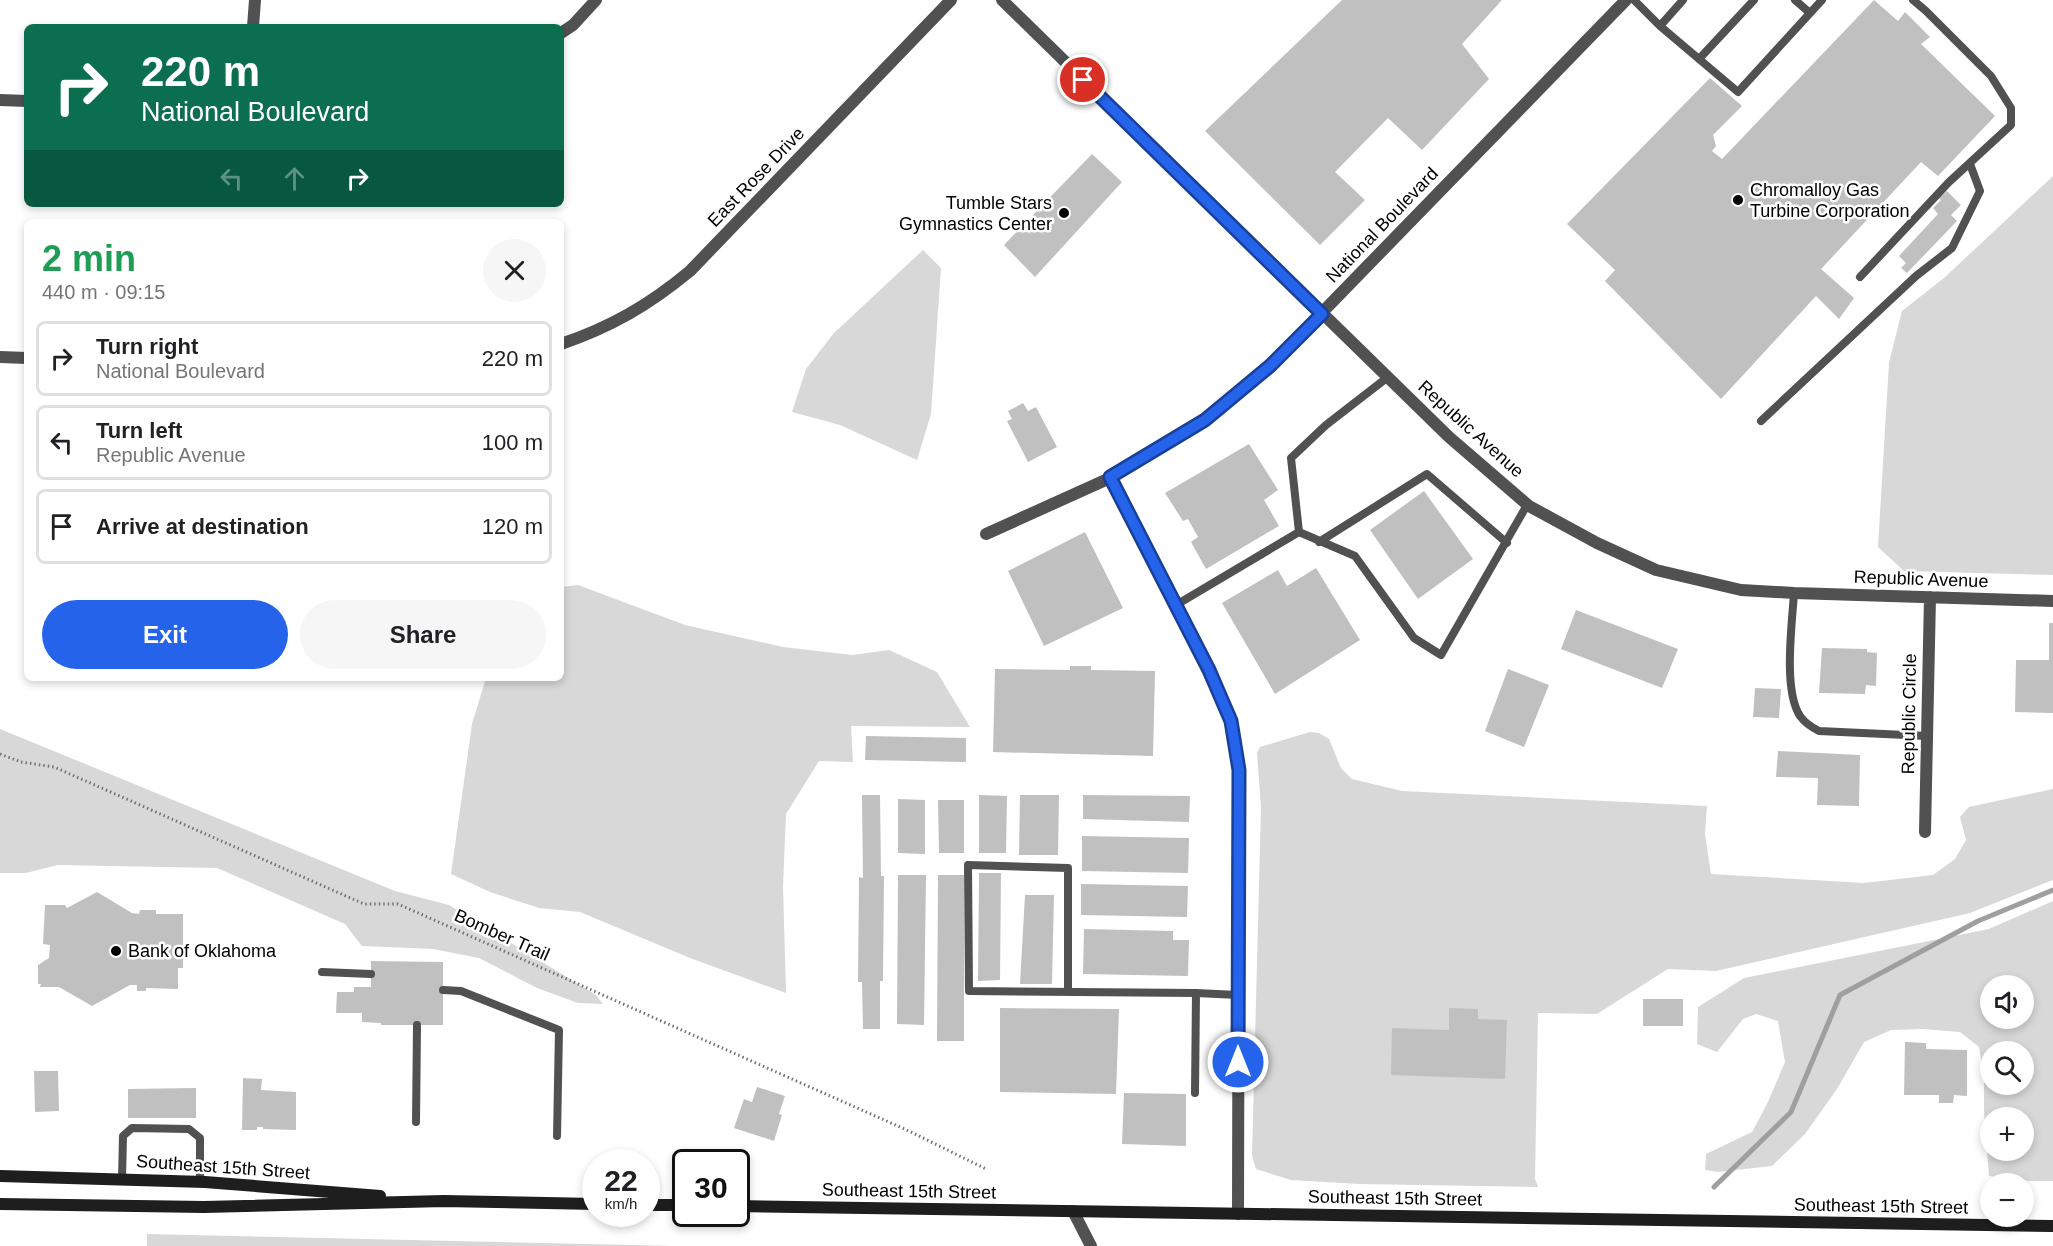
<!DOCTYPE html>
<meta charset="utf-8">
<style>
body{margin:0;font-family:Arial,sans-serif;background:#f6f6f6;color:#202124;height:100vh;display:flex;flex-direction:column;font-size:22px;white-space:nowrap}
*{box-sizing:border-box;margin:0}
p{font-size:20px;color:#757577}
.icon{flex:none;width:33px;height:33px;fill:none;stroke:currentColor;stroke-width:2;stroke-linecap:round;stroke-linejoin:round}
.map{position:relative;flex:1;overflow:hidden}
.side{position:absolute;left:24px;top:219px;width:540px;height:462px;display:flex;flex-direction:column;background:#fff;border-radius:9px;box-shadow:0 3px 9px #0003}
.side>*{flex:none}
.banner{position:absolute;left:24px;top:24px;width:540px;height:183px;border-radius:9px;box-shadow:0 3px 9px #0003;background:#0b6e4f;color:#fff;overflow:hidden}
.controls{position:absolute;left:1980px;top:975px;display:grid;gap:12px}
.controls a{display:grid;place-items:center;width:54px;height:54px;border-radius:50%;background:#fff;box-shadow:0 3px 9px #0003;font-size:30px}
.speed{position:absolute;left:582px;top:1149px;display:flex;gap:12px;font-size:30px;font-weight:700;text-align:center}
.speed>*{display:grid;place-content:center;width:78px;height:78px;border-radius:50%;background:#fff;box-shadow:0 3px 9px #0003;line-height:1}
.speed small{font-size:15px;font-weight:400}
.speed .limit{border:3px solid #111;border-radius:9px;background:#fff;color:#111}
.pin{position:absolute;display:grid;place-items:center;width:51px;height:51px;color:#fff;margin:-26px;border:3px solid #fff;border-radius:50%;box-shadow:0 2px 6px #0007}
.me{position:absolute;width:66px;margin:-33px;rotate:0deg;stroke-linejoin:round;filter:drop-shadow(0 0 4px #0008)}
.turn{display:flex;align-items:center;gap:21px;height:126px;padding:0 18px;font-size:27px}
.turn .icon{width:78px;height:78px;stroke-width:2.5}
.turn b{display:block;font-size:42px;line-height:51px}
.lanes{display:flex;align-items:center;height:57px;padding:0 18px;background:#0003;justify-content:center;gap:30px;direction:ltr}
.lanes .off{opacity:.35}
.round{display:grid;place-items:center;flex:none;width:63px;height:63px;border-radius:32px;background:#f6f6f6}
.head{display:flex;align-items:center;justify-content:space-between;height:102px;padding:0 18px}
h1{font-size:36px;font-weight:600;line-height:45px;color:#1e9e55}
.button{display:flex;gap:12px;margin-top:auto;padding:12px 18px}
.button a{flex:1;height:69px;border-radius:36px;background:#2563eb;color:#fff;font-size:24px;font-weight:600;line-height:69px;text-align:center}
.button a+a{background:#f6f6f6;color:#202124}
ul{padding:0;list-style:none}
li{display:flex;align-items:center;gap:18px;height:75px;margin:0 12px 9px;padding:0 6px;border:3px solid #e0e0e0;border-radius:9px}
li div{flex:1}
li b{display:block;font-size:22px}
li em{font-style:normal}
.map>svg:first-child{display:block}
.green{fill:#d8d8d8;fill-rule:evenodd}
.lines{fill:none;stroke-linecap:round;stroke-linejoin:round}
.stream{stroke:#9f9f9f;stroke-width:5}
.building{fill:#c0c0c0}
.path{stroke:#737373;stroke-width:3;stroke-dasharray:1.5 3;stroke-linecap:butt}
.service{stroke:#515151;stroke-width:8}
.minor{stroke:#515151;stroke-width:12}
.tertiary{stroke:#515151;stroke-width:12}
.secondary{stroke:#1e1e1e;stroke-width:12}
.route-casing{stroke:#184099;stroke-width:15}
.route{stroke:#2563eb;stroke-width:10}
.poi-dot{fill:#000;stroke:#fff;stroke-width:2}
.labels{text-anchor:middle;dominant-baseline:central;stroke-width:5;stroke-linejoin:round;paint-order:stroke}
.street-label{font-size:18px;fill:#000;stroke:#fff}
.poi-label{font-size:18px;fill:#000;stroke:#fff;text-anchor:start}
</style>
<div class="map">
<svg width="2053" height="1246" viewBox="0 0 2053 1246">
<rect width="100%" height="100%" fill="#fff"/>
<path class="green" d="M 2053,176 L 2053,575 L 1904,571 L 1878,547 L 1889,363 L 1902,311 L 1944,278 Z
M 923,250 L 941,268 L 931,414 L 917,460 L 840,425 L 792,412 L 806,369 L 834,333 Z
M 578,585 L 685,625 L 783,647 L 852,655 L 889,650 L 937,672 L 970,727 L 851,726 L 853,762 L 819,761 L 786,814 L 783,886 L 786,993 L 690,958 L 580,912 L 539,908 L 490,892 L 451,874 L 472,724 L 486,678 L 561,678 L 561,587 Z
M 0,729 L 395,891 L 449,905 L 596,995 L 603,1004 L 578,1003 L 537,988 L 479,958 L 433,949 L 362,946 L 345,924 L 217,868 L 58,865 L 26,873 L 0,873 Z
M 1310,732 L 1319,733 L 1329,739 L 1341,768 L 1352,779 L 1402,791 L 1707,806 L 1705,834 L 1711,874 L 1864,883 L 1933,875 L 1955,859 L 1966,840 L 1960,817 L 1969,807 L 2053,789 L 2053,880 L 1970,913 L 1716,971 L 1668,969 L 1597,1014 L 1538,1013 L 1535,1179 L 1538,1187 L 1359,1184 L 1291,1180 L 1256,1169 L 1252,1156 L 1261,807 L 1257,753 L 1260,747 Z
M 2053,901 L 2053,1181 L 2028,1181 L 1989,1176 L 1984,1113 L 1984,1077 L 1979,1047 L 1960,1032 L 1922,1029 L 1891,1030 L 1864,1042 L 1837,1089 L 1805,1134 L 1772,1166 L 1718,1172 L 1705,1170 L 1706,1154 L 1752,1132 L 1767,1104 L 1785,1062 L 1778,1021 L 1756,1014 L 1743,1019 L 1717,1052 L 1697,1044 L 1698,1007 L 1744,978 L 1989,929 ZM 1990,986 L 2024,986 L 2024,1018 L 1990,1018 ZM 1990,1052 L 2024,1052 L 2024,1084 L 1990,1084 ZM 1990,1118 L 2024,1118 L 2024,1150 L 1990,1150 Z
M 147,1234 L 676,1246 L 147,1246 Z"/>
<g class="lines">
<path class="stream" d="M 1714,1187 L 1791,1112 L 1840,995 L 1978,921 L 2053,890"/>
</g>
<path class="building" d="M 1342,0 L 1502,0 L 1462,44 L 1489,79 L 1422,150 L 1388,118 L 1335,172 L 1365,200 L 1320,245 L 1205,131 Z
M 1874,0 L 1898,21 L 1905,12 L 1930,37 L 1921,44 L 1995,116 L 1938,176 L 1921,162 L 1821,269 L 1854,298 L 1839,319 L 1816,296 L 1721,399 L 1605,281 L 1615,270 L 1567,224 L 1710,78 L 1742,106 L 1713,135 L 1716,146 L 1712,151 L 1722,159 Z
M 1092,154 L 1122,182 L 1035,277 L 1004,245 Z
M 1947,191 L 1961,205 L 1951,215 L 1957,221 L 1907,273 L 1901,268 L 1906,263 L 1899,256 L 1938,214 L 1933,208 L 1941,200 L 1939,198 Z
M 1023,403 L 1028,411 L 1036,407 L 1057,447 L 1028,462 L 1007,421 L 1012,419 L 1008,411 Z
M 1249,444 L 1278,490 L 1264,500 L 1279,526 L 1206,569 L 1191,542 L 1198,537 L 1188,519 L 1183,521 L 1165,493 Z
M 1424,491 L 1473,559 L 1418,599 L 1370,530 Z
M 1085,532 L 1123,608 L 1044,646 L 1008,571 Z
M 1316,568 L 1360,640 L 1275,694 L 1222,603 L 1278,570 L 1287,586 Z
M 1576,610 L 1678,649 L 1662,688 L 1561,649 Z
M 2049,623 L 2053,623 L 2053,713 L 2015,712 L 2016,660 L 2049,660 Z
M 1822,648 L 1867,649 L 1867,652 L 1877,653 L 1876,686 L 1866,685 L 1865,694 L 1819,693 Z
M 1070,666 L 1091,666 L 1091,670 L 1155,671 L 1153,756 L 993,752 L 995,669 L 1070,670 Z
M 1508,669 L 1549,685 L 1524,747 L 1485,731 Z
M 1755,688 L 1781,689 L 1779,718 L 1753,717 Z
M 866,736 L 966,738 L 966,762 L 865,760 Z
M 1778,751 L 1860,755 L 1859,806 L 1817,805 L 1818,778 L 1776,777 Z
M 862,795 L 880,795 L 881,876 L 884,876 L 883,981 L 880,981 L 880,1029 L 863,1029 L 862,982 L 858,982 L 859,877 L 863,878 Z
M 979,795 L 1007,796 L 1006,853 L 979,853 Z
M 1020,795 L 1059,795 L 1058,855 L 1019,855 Z
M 1083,795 L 1190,796 L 1189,822 L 1083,819 Z
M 898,799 L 925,800 L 925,854 L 898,853 Z
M 938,800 L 964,800 L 964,853 L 939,853 Z
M 1082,836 L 1189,838 L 1188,873 L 1082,871 Z
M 979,873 L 1001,873 L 1000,980 L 978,981 Z
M 898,875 L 926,875 L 924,1025 L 897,1024 Z
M 938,875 L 964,875 L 964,1041 L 937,1041 Z
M 1081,884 L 1188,886 L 1187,917 L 1081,915 Z
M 97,892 L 132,913 L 139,914 L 140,910 L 156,910 L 156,914 L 183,914 L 183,968 L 178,968 L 178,989 L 146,988 L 146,991 L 137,991 L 137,985 L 130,985 L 92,1006 L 59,987 L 40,987 L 41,984 L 38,984 L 38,965 L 49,958 L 50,945 L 43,944 L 45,905 L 65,905 L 67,908 Z
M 1025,895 L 1054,895 L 1052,984 L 1020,984 Z
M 1084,929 L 1173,931 L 1173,940 L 1189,940 L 1188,976 L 1083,974 Z
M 371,961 L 443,962 L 443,1025 L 381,1025 L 381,1023 L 362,1022 L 362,1013 L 336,1013 L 337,992 L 354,992 L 354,987 L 371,987 Z
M 1643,999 L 1683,999 L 1683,1026 L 1643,1026 Z
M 1000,1008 L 1119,1009 L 1116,1094 L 1000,1092 Z
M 1449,1008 L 1478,1009 L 1478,1019 L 1507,1020 L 1505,1079 L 1391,1075 L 1392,1028 L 1449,1030 Z
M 1905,1042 L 1926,1043 L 1926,1049 L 1967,1050 L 1967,1096 L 1954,1095 L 1953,1103 L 1939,1103 L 1939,1095 L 1904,1095 Z
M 34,1071 L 58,1071 L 59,1111 L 35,1112 Z
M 243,1078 L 262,1079 L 261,1090 L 296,1092 L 296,1130 L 263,1129 L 263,1127 L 257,1127 L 257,1130 L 242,1130 Z
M 757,1087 L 785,1096 L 779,1114 L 782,1115 L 774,1141 L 734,1128 L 744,1099 L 752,1102 Z
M 196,1088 L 196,1118 L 128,1118 L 128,1089 Z
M 1124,1093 L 1186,1094 L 1186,1146 L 1122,1144 Z"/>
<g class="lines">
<path class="path" d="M 0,754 L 21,762 L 54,767 L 364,904 L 398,904 L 909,1131 L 986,1169"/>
<path class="service" d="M 1634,0 L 1660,26 L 1738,92 L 1822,0
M 1795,0 L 1810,13
M 1660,26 L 1683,0
M 1699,59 L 1754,0
M 1860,277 L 1949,182 L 2011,125 L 2011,108 L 1991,76 L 1926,11 L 1913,0
M 1761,421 L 1916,276 L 1952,248 L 1980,191 L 1970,164
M 1299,532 L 1355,556 L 1414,638 L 1441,655 L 1527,505
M 1299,532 L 1291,458 L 1326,425 L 1388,377
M 1319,542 L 1427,474 L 1507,543
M 1794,593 C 1792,625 1783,690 1800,716 C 1805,723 1811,727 1819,731 L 1927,736
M 1176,605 L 1299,532
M 322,972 L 371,974
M 443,990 L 461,991 L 559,1030 L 557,1136
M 1068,992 L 1068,868 L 968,865 L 969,991 L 1196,993
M 1195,1093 L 1196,993 L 1238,995
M 416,1122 L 417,1025
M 122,1179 L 123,1136 L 132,1128 L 189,1129 L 200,1138 L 200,1182"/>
<path class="minor" d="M 1002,0 L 1449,437 L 1529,506 L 1597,543 L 1656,570 L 1741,590 L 1794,593 L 2053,601
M 253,27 L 255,0
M 561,344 C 611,327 649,305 690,271 L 951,0
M 0,357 L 27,358
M 1110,478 L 1209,670 L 1231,721 L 1239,770 L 1238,1214
M 986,534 L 1110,478 L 1205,420 L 1270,366 L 1626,0
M 1925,832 L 1930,597
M 1073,1211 L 1091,1246"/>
<path class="tertiary" d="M 561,33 L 573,25 L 596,0
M 0,100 L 27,101"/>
<path class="secondary" d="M 0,1176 L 205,1182 L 380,1196
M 0,1204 L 204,1207 L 444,1201 L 596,1204
M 646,1205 L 686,1205
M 736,1206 L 2053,1226"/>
</g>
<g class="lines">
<g class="route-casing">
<path id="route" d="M 1083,80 L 1322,314 L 1270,366 L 1205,420 L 1110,477 L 1209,670 L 1231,721 L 1239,770 L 1238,1062"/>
</g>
<use href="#route" class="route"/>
</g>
<g class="poi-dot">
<circle cx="1738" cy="200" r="6"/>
<circle cx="1064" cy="213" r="6"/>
<circle cx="116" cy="951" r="6"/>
</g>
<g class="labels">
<g class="street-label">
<text transform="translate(756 177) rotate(-46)">East Rose Drive</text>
<text transform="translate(1382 225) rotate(-46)">National Boulevard</text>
<text transform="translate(1471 429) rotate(42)">Republic Avenue</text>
<text transform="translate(1921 579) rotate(2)">Republic Avenue</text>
<text transform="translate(1909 714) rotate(-89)">Republic Circle</text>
<text transform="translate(502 935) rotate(24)">Bomber Trail</text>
<text transform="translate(223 1167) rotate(4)">Southeast 15th Street</text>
<text transform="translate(909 1191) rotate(1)">Southeast 15th Street</text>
<text transform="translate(1395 1198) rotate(1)">Southeast 15th Street</text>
<text transform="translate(1881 1206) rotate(1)">Southeast 15th Street</text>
</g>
<g class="poi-label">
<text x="1750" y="190">Chromalloy Gas<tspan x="1750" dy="21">Turbine Corporation</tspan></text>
<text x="1052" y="203" text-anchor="end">Tumble Stars<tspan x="1052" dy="21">Gymnastics Center</tspan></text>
<text x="128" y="951">Bank of Oklahoma</text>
</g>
</g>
</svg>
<div class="controls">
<a><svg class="icon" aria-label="sound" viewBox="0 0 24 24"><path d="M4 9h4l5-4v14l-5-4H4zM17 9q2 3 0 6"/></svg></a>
<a><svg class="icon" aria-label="search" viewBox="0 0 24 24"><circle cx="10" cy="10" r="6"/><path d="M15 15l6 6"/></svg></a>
<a>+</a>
<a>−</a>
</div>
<div class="speed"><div>22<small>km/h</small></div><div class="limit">30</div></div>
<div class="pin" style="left:1083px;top:80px;background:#d93025"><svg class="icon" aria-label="arrive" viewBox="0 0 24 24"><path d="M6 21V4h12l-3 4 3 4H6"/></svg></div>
<svg class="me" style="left:1238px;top:1062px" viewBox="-20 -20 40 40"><circle r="17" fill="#2563eb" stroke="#fff" stroke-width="3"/><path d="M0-11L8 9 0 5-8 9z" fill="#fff"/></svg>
<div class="banner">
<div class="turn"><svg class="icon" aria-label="right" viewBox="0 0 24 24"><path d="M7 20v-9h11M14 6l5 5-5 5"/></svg><div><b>220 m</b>National Boulevard</div></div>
<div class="lanes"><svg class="icon off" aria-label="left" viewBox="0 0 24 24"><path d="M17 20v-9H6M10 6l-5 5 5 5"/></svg><svg class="icon off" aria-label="ahead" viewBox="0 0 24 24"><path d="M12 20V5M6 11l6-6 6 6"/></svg><svg class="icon" aria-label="right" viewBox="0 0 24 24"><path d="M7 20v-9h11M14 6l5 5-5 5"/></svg></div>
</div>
<section class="side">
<div class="head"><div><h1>2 min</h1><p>440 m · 09:15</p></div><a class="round"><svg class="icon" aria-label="close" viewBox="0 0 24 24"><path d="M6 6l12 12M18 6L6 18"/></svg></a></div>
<ul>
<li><svg class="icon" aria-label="right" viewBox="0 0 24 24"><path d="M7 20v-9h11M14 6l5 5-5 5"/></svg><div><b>Turn right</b><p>National Boulevard</p></div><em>220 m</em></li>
<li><svg class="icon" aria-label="left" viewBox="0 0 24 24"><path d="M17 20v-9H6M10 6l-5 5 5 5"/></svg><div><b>Turn left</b><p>Republic Avenue</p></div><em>100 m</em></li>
<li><svg class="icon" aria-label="arrive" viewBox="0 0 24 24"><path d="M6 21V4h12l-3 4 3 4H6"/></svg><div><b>Arrive at destination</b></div><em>120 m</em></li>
</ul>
<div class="button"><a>Exit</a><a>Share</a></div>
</section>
</div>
